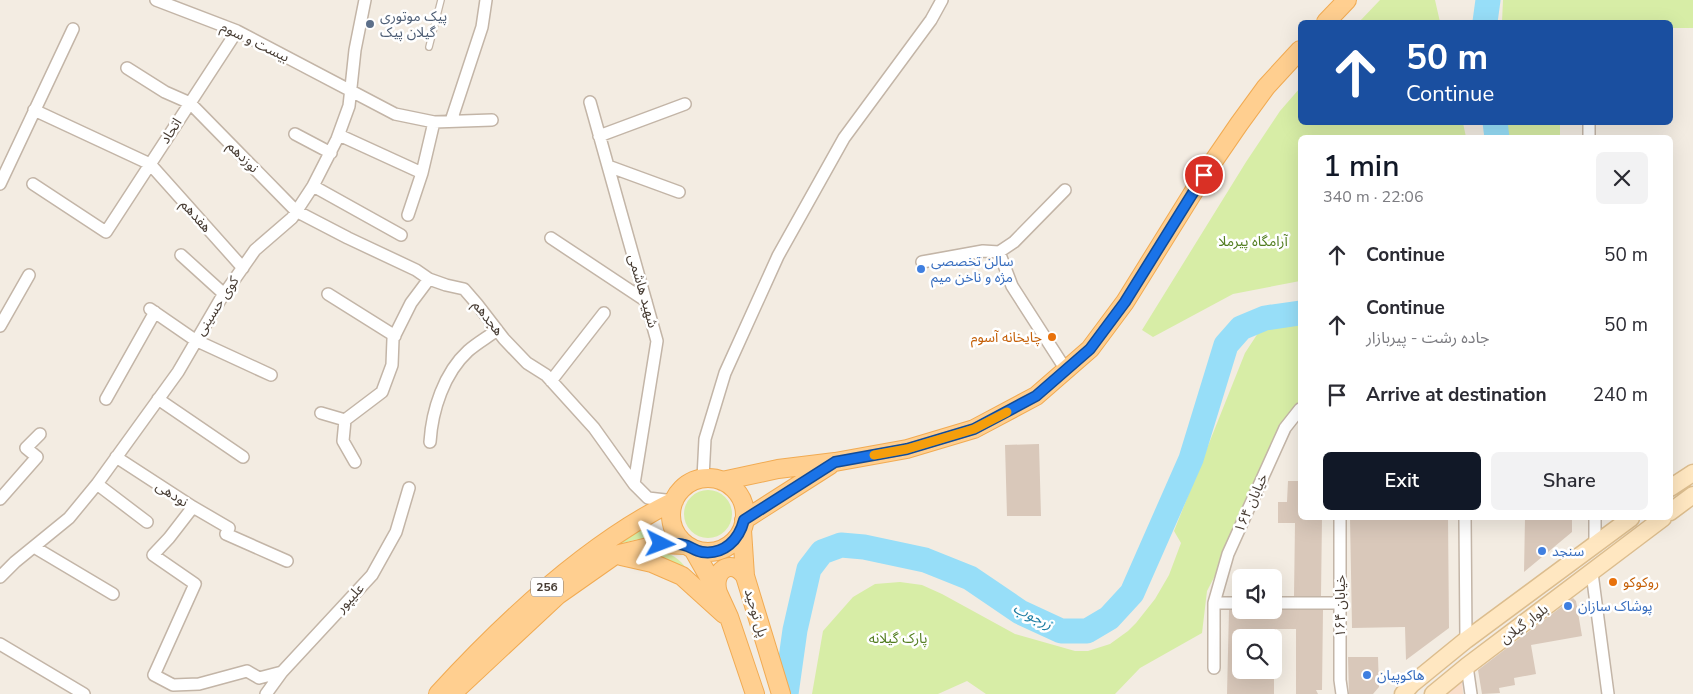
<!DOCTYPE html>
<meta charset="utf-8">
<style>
body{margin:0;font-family:"Nunito Sans","Noto Sans Arabic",sans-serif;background:#f2f2f3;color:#2b2b33;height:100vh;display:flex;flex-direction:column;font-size:19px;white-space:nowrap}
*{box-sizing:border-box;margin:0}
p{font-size:16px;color:#7c7c81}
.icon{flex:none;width:28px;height:28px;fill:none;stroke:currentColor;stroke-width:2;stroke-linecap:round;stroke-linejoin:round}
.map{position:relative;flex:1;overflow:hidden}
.details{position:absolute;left:1298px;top:135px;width:375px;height:385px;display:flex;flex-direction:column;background:#fff;border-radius:8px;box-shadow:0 5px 20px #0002}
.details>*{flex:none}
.guide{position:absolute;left:1298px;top:20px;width:375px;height:105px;border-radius:8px;box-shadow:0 5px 20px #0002;background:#1a4fa0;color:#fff;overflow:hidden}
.buttons{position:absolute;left:1232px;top:569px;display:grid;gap:10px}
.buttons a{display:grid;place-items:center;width:50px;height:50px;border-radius:8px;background:#fff;box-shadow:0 5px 20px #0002;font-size:25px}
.pin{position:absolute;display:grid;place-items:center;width:42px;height:42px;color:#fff;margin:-21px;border:2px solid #fff;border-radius:50%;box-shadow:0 1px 5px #0007}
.me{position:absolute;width:55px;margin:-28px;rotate:93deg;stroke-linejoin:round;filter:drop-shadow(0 0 4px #0008)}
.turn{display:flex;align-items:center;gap:18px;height:105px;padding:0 25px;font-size:22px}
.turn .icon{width:65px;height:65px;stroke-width:2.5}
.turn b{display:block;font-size:35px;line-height:42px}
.round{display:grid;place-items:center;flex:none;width:52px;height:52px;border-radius:8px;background:#f2f2f3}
.headline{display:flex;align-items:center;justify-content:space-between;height:85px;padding:0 25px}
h1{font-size:30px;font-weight:600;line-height:38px;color:#111827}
.primary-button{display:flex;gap:10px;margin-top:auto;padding:10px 25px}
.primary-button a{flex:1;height:58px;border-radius:8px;background:#111827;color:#fff;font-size:20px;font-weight:600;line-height:58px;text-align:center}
.primary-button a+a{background:#f2f2f3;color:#2b2b33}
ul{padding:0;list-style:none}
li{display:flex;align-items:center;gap:15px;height:70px;padding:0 25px}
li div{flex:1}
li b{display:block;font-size:19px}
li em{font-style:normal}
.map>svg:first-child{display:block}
.commercial{fill:#f9deca}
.green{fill:#d7eda6}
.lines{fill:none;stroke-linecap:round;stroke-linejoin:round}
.river{stroke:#97def8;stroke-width:25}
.building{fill:#d9c8ba}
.lane-casing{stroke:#c3b5a7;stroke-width:8}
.street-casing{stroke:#c3b5a7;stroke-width:14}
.secondary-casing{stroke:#dcbd8e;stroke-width:19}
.primary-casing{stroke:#f1ab53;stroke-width:20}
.lane{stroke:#fff;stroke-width:5.5}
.street{stroke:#fff;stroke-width:11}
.secondary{stroke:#ffe7c1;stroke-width:16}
.primary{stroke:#ffcf90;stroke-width:18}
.route-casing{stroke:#114b97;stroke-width:12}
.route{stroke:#1a73e8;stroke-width:9}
.slow{stroke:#f59e0b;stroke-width:9}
.service-dot{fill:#5c6f8a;stroke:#fff;stroke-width:2}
.shop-dot{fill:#3f7fe0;stroke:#fff;stroke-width:2}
.food-dot{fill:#e8710a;stroke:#fff;stroke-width:2}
.labels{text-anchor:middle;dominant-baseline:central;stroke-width:5;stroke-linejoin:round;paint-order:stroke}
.shield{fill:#fff;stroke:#7e7670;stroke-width:1}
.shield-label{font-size:12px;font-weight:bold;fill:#463b32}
.service-label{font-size:14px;fill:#4e5e75;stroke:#fff;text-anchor:start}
.street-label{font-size:14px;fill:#463b32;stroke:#fff}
.park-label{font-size:14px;fill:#517d1f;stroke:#fff}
.shop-label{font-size:14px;fill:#366cbe;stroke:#fff;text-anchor:start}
.food-label{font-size:14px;fill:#c56008;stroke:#fff;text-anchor:end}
.water-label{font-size:15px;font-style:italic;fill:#1e7ea3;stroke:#fff}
</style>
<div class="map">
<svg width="1693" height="694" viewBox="0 0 1693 694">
<rect width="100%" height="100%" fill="#f3ece2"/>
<path class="commercial" d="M 1462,681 L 1463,694 L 1442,694 Z"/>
<path class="green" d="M 1380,0 L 1435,0 L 1440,22 L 1359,22 Z
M 1503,0 L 1693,0 L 1693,28 L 1670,28 L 1670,22 L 1502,22 Z
M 1300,88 L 1300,122 L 1463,123 L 1466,137 L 1300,138 L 1300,281 L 1233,294 L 1153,337 L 1142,330 L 1246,162 L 1280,111 Z
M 1506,123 L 1560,123 L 1560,137 L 1506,137 Z
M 1289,324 L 1300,324 L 1300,403 L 1283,425 L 1221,564 L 1207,591 L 1202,633 L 1140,668 L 1115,694 L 986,694 L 967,681 L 938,694 L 812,694 L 823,631 L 853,597 L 875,584 L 900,582 L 922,585 L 942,594 L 1015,634 L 1075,651 L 1088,651 L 1110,644 L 1128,631 L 1136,623 L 1155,599 L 1169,575 L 1181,543 L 1174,531 L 1245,353 L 1260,330 Z
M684 514a24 24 0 1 1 48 0a24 24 0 1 1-48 0Z
M 647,525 L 657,537 L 634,540 L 606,548 Z
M 661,551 C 675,555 683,562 690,574 L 646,552 Z"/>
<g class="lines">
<path class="river" d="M 1485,22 L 1488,0
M 1495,122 L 1497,138
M 786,694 L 795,630 L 809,569 L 822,552 L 841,545 L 864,547 L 925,560 L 970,578 L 1020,612 L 1061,631 L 1087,631 L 1109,618 L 1132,593 L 1191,459 L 1226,345 L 1241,328 L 1265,318 L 1300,313"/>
</g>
<path class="building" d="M 1039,444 L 1041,516 L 1007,516 L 1005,445 Z
M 1288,481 L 1300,481 L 1300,518 L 1322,518 L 1321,596 L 1294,596 L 1295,523 L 1278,523 L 1278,502 L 1287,502 Z
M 1350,518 L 1448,518 L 1449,628 L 1406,660 L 1405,627 L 1352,628 Z
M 1525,518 L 1572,518 L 1572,532 L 1524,572 Z
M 1573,598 L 1576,601 L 1582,636 L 1531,645 L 1536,674 L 1514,678 L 1515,685 L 1499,688 L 1500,693 L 1482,694 L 1478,670 Z
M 1229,610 L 1323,610 L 1322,690 L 1316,690 L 1318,694 L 1296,694 L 1296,629 L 1276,629 L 1275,638 L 1241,638 L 1241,670 L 1274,670 L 1274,694 L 1227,694 Z
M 1348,657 L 1378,657 L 1379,687 L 1373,694 L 1349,694 Z"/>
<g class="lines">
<g class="lane-casing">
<path id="lane" d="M 429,47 L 441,0"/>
</g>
<g class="street-casing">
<path id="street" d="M 156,0 L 237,31 L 395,114 L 434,122 L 492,120
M 127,68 L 165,92 L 190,103 L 296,211 L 348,238 L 416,270 L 429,279 L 446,285 L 464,289 L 477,304 L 504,339 L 527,363 L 546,375 L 594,428 L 634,484 L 648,498 L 674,501
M 590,102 L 657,341 L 634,484
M 34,110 L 150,164 L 243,268
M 451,121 L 482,27 L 486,0
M 1589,122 L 1589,138
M 295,134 L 331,153
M 339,135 L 422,173
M 599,136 L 685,104
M 608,166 L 679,192
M 0,184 L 73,29
M 33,184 L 106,232 L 237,31
M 313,186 L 401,235
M 408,215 L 422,173 L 434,122
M 551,238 L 646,301
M 999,252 L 1012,286 L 1066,370
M 181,255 L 224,294
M 922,262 L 983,251 L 999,252 L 1014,242 L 1065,190
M 328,294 L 395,336
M 150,309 L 195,340 L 271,375
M 0,326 L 29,275
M 551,381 L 604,313
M 106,399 L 155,312
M 158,399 L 243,457
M 321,413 L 345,420
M 430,442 C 432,410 444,373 468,351 C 477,343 488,337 497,330
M 116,457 L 193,507 L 229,528 L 226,534 L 287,561
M 355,462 L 343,441 L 345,420 L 382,392 L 392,365 L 393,339 L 411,303 L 429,279
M 703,478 L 705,439 L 725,373 L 778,256 L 844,138 L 931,20 L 942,0
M 97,484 L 147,522
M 0,499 L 37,457 L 26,448 L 40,434
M 193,507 L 169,538 L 153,555 L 195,584 L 154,675 L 173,685 L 199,684 L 247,671 L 259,678 L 282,672
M 1340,518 L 1340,680 L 1342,694
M 1465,518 L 1466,640
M 1595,518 L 1595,544
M 34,547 L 113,594
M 1592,573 L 1608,694
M 0,577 L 15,562 L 69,518 L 97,484 L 178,372 L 220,300 L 255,250 L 292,218 L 313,186 L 337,139 L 349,106 L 355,50 L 365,0
M 1214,603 L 1241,603
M 1274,603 L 1340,603
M 0,644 L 84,694
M 1467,666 L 1471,694
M 1214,668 L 1214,603 L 1228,554 L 1285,428 L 1300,409
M 266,694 L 282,672 L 372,575 L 396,532 L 409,488"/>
</g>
<g class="secondary-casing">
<path id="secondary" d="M 1670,488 L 1693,473
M 1670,512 L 1693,495
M 1403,694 L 1412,684 L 1466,640 L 1631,518
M 1433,694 L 1467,666 L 1663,518"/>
</g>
<g class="primary-casing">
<path id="primary" d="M 1326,22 L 1347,0
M671 515a37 37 0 1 1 74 0a37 37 0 1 1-74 0Z
M 722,481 L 778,469 L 835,462 L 907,449 L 974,429 L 1036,396 L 1090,349 L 1125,302 L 1204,175 L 1239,124 L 1266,87 L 1300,50
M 744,520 L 830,465
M 742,530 L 745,576 L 781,694
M 693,549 L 718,593 L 729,617 L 755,694
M 621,556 L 652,563 L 682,576 L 724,614
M 718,593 C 711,571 731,557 745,576
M 456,690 L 558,595 L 615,555 L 661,544 L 685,545
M 438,694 C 504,622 586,544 674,501"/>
</g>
<use href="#lane" class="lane"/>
<use href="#street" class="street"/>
<use href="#secondary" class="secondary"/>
<use href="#primary" class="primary"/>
</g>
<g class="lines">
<g class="route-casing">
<path id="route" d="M 661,544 C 668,544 677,543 684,545 C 690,546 695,551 702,552 C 724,555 739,540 744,520 L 835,462 L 907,449 L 974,429 L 1036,396 L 1090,349 L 1125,302 L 1204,175"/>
</g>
<use href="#route" class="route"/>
<path class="slow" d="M 874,455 L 907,449 L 974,429 L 1007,412"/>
</g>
<circle class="service-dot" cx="370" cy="24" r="5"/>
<g class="shop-dot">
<circle cx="921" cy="269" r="5"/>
<circle cx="1542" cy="551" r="5"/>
<circle cx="1568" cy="606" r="5"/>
<circle cx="1367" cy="675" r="5"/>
</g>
<g class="food-dot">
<circle cx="1052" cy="337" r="5"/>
<circle cx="1613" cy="582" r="5"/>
</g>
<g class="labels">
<rect class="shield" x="531" y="577.5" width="32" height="19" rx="4"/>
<g class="shield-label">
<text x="547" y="587">256</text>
</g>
<g class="service-label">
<text x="380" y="16">پیک موتوری<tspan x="380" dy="16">گیلان پیک</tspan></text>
</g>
<g class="street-label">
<text transform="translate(255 42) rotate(26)">بیست و سوم</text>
<text transform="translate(171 131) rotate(-57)">اتحاد</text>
<text transform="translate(243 157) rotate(45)">نوزدهم</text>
<text transform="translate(196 216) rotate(48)">هفدهم</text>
<text transform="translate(643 291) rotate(74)">شهید هاشمی</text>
<text transform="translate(217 306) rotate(-57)">کوی حسینی</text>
<text transform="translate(488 318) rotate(52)">هجدهم</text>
<text transform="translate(172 494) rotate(33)">نودهی</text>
<text transform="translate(1251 503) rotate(-66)">خیابان ۱۶۴</text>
<text transform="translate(350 598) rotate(-47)">علیپور</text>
<text transform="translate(1340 606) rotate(-90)">۱۶۴ خیابان</text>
<text transform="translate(756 613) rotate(73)">پل توحید</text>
<text transform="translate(1524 624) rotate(-37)">بلوار گیلان</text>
</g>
<g class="park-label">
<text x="1253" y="241">آرامگاه پیرملا</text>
<text x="898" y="638">پارک گیلانه</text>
</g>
<g class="shop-label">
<text x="931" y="261">سالن تخصصی<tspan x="931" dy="16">مژه و ناخن میم</tspan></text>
<text x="1552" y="551">سنجد</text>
<text x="1578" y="606">پوشاک سازان</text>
<text x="1377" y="675">هاکوپیان</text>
</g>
<g class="food-label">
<text x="1042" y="337">چایخانه آسوم</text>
<text x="1623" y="582" text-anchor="start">روکوکو</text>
</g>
<g class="water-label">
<text transform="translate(1033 616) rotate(27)">زرجوب</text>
</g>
</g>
</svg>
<div class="buttons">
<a><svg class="icon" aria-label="sound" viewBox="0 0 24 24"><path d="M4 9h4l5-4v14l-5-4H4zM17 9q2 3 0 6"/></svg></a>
<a><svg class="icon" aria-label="search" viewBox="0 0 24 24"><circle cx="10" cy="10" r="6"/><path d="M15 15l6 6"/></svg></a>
</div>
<div class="pin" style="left:1204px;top:175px;background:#d93025"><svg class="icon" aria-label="arrive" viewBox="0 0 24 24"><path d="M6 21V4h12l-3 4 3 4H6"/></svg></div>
<svg class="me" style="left:661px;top:544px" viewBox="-20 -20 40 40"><path d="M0-17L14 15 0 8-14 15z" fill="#1a73e8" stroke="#fff" stroke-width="4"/></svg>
<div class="guide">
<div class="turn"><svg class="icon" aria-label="ahead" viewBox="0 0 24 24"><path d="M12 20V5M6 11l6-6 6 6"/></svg><div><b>50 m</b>Continue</div></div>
</div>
<section class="details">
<div class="headline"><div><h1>1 min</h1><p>340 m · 22:06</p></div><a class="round"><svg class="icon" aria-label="close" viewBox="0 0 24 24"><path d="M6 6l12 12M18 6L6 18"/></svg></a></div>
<ul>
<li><svg class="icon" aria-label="ahead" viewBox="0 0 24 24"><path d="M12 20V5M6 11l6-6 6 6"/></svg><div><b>Continue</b></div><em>50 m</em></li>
<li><svg class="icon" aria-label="ahead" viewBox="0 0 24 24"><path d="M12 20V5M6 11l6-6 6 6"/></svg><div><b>Continue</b><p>جاده رشت - پیربازار</p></div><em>50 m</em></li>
<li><svg class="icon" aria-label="arrive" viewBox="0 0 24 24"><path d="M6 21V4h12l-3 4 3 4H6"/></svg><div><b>Arrive at destination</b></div><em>240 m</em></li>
</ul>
<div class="primary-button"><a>Exit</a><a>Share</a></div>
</section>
</div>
